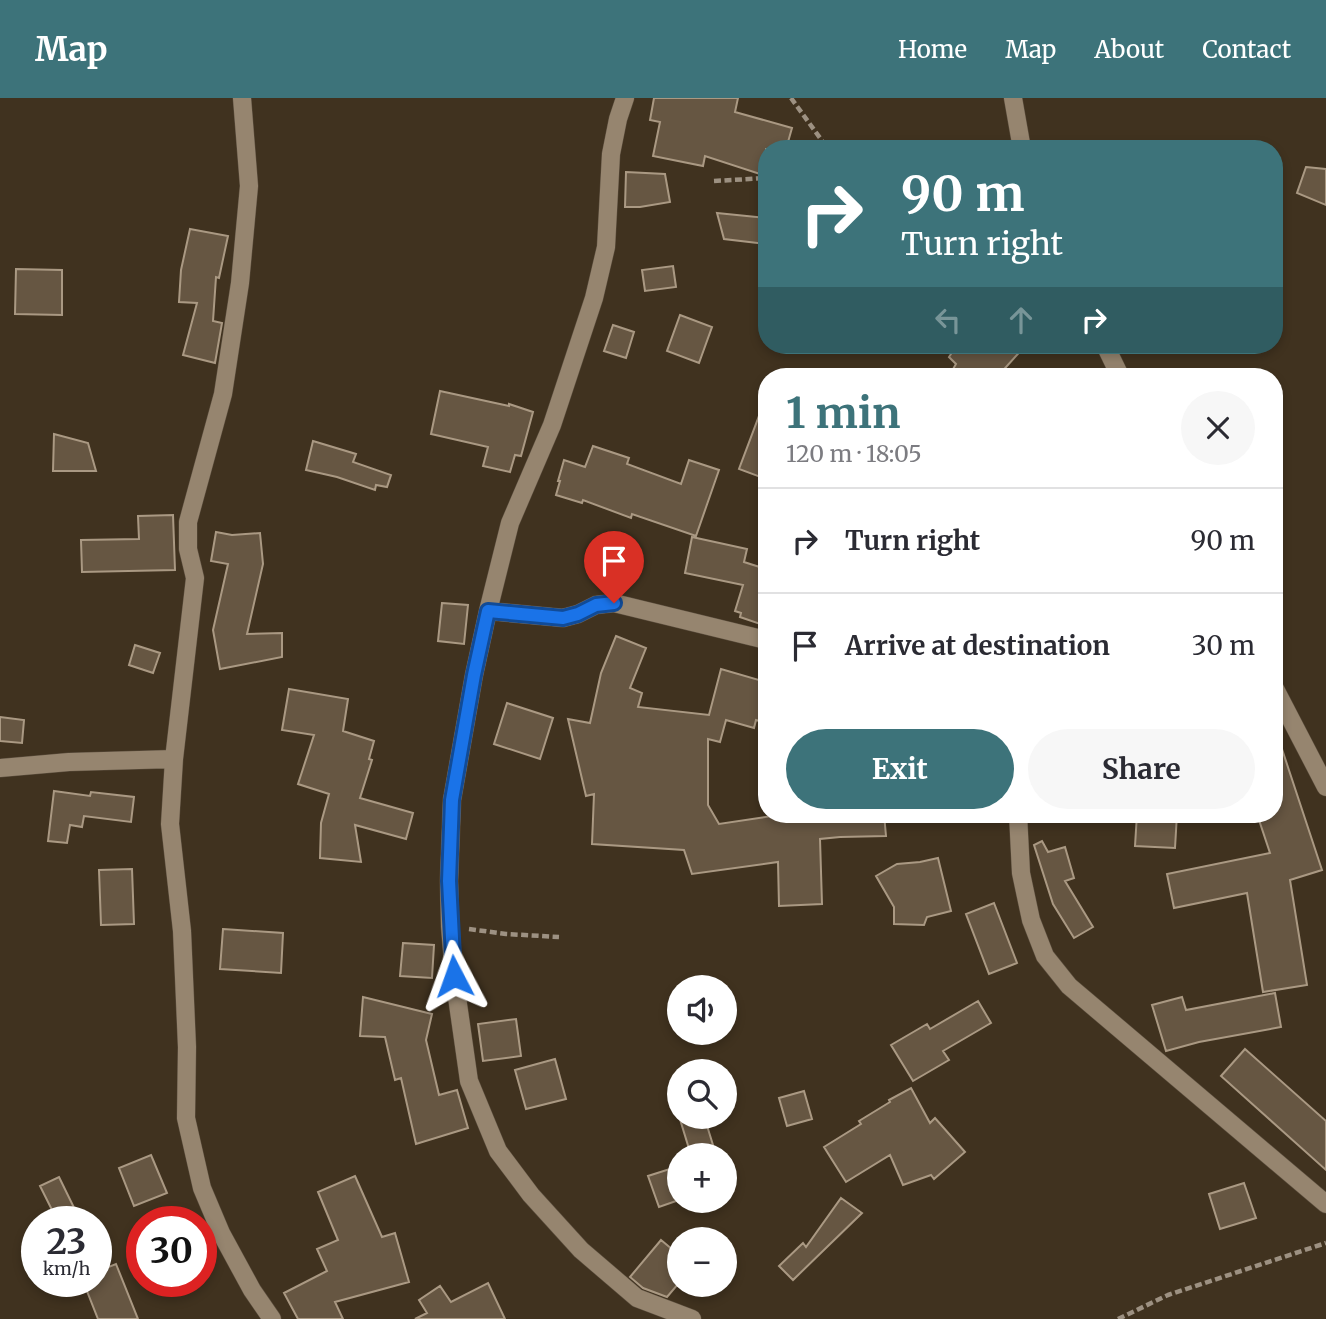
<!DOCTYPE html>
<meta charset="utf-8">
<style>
body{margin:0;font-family:Merriweather,serif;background:#f7f7f7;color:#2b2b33;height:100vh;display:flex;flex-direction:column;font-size:26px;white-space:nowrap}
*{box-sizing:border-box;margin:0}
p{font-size:23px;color:#7c7c81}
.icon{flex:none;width:38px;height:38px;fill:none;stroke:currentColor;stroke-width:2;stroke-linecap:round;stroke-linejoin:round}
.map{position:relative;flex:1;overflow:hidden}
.side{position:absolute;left:758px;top:270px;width:525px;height:455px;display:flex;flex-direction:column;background:#fff;border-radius:28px;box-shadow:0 4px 10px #0003}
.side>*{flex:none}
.guide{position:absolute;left:758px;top:42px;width:525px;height:214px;border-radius:28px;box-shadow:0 4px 10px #0003;background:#3d737a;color:#fff;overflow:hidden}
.fabs{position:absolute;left:667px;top:877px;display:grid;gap:14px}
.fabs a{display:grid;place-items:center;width:70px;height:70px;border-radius:50%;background:#fff;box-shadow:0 4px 10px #0003;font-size:35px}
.speed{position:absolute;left:21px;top:1108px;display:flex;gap:14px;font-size:35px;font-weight:700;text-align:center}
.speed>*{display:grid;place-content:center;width:91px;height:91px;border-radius:50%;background:#fff;box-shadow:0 4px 10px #0003;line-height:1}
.speed small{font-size:18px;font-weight:400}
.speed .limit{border:10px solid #d22;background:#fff;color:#111}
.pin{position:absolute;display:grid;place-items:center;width:60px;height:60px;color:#fff;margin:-72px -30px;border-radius:50% 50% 50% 0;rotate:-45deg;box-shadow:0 0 7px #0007}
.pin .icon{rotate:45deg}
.me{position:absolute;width:77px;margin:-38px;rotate:356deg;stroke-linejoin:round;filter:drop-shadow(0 0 5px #0008)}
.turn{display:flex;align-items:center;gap:24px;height:147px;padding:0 28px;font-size:32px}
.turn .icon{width:91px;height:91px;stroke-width:2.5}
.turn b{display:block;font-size:49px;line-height:60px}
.lanes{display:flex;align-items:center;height:66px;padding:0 28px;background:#0003;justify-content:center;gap:35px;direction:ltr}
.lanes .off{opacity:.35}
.round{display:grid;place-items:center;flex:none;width:74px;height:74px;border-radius:37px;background:#f7f7f7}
.summary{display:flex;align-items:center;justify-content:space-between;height:119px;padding:0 28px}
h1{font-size:42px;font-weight:700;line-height:52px;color:#3d737a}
.action{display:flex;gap:14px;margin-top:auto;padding:14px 28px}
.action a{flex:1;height:80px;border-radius:42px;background:#3d737a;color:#fff;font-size:28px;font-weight:700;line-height:80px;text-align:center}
.action a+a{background:#f7f7f7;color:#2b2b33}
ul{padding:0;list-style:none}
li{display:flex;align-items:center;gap:21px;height:105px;padding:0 28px;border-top:2px solid #e1e1e2}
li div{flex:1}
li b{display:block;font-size:26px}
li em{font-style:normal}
header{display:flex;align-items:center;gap:42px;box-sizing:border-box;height:98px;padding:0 35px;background:#3d737a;color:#fff}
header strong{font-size:33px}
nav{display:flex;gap:38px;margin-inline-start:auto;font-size:24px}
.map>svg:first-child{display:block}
.building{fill:#665642;stroke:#aa9983;stroke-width:2}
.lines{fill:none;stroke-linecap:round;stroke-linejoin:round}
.minor-casing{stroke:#5b4e3e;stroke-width:19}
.path{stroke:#9d9182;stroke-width:4.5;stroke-dasharray:7 3.5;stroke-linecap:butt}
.minor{stroke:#96856f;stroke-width:18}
.route-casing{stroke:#114b97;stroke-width:18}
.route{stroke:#1a73e8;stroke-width:12}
</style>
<header>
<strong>Map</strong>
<nav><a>Home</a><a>Map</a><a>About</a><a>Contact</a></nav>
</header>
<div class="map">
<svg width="1326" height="1221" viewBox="0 0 1326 1221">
<rect width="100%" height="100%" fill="#40321f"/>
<path class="building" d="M 654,0 L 738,0 L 735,14 L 792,30 L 786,51 L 766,51 L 766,66 L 763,77 L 705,58 L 703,68 L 653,58 L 660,24 L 650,22 Z
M 1306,69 L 1326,71 L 1326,107 L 1297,95 Z
M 626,74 L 665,76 L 670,104 L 640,109 L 625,109 Z
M 717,115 L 766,120 L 766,146 L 724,141 Z
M 190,131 L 228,138 L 219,180 L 216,179 L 213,223 L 222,225 L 215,265 L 183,257 L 197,205 L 179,204 L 181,172 Z
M 673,168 L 676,189 L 645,193 L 642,172 Z
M 16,171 L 62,172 L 62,217 L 15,216 Z
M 680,217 L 712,229 L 699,265 L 667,253 Z
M 613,227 L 634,234 L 626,260 L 604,253 Z
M 957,247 L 1026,247 L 998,278 L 949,278 L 956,266 L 949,259 Z
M 440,293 L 509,308 L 509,306 L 533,314 L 521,358 L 515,357 L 510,374 L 483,368 L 488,349 L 431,336 Z
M 765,302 L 766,303 L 766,381 L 739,371 Z
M 54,336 L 88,345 L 96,373 L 53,373 Z
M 313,343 L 356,356 L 353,364 L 391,377 L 387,389 L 376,387 L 375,392 L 337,379 L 306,372 Z
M 593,348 L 629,360 L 627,366 L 681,386 L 689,362 L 719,372 L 696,438 L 632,416 L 631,420 L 583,402 L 582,405 L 556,397 L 560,383 L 558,383 L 564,362 L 585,369 Z
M 173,417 L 175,472 L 82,474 L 81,442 L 139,441 L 138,418 Z
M 216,434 L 232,437 L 260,435 L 263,466 L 247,536 L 282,535 L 282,559 L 220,571 L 213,532 L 228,466 L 211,463 Z
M 692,439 L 747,451 L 744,464 L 766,471 L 766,528 L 740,519 L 741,515 L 735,513 L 743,487 L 685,475 Z
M 442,505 L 468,507 L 464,546 L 438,543 Z
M 616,538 L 646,550 L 630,590 L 642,595 L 638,609 L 709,617 L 721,571 L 766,584 L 766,625 L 756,622 L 754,630 L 726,622 L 720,644 L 708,641 L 708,707 L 719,726 L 772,718 L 771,716 L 884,716 L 886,738 L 840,739 L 820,741 L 822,806 L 779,808 L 778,764 L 692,776 L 684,752 L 592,746 L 594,696 L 586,698 L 568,621 L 590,625 L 601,575 Z
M 135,547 L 160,555 L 153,575 L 129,567 Z
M 289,591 L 348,601 L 343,633 L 374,643 L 369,661 L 372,662 L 360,700 L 413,715 L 406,741 L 355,727 L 361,764 L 320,760 L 321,725 L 329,696 L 298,686 L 314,637 L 282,632 Z
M 507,605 L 553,620 L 540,661 L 494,646 Z
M 0,619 L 24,622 L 22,645 L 0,643 Z
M 1278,639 L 1322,772 L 1290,782 L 1307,887 L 1263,894 L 1247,795 L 1174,810 L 1167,776 L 1270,755 L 1257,716 L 1274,716 L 1274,640 Z
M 54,693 L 90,698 L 91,694 L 134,699 L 131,724 L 84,718 L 82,729 L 70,727 L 67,745 L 48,743 Z
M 1137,716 L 1177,716 L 1175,750 L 1135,748 Z
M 1042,743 L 1048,754 L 1065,749 L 1074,780 L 1065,783 L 1093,829 L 1074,840 L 1053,806 L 1034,747 Z
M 938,760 L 951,813 L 927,819 L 924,827 L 894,826 L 894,809 L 876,778 L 897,766 L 920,764 Z
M 132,771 L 134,826 L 101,827 L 99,772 Z
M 994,805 L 1017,865 L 989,876 L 966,816 Z
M 223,831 L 283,835 L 281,875 L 220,871 Z
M 403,845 L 434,847 L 432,880 L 400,878 Z
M 1275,895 L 1281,929 L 1199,944 L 1166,953 L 1152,907 L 1182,899 L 1186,912 Z
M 363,899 L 432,916 L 426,942 L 439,997 L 457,992 L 468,1030 L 416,1046 L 401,980 L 395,982 L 385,939 L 360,938 Z
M 978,903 L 991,925 L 943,953 L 949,962 L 913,983 L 891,947 L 927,926 L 930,931 Z
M 516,921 L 521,958 L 483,963 L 478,926 Z
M 1245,951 L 1326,1023 L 1326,1072 L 1221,978 Z
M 555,961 L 566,1001 L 526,1011 L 515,972 Z
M 911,990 L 930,1025 L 935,1020 L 965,1054 L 934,1081 L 931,1077 L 903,1087 L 890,1057 L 846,1084 L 824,1049 L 861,1026 L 859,1023 L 890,1004 L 889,1002 Z
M 804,993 L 812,1021 L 787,1028 L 779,1000 Z
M 679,1018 L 704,1018 L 713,1047 L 690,1054 Z
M 151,1057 L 167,1095 L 134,1108 L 119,1070 Z
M 679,1068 L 679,1102 L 659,1109 L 648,1078 Z
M 355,1078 L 382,1139 L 395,1135 L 409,1184 L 335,1204 L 343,1221 L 298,1221 L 284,1195 L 327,1173 L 317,1151 L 338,1142 L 318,1094 Z
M 59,1079 L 81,1124 L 58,1124 L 40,1088 Z
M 1244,1085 L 1256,1120 L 1220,1131 L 1209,1096 Z
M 841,1100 L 862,1115 L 793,1182 L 779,1168 L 803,1145 L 806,1149 Z
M 661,1142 L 679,1157 L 679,1185 L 667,1199 L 643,1190 L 630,1179 Z
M 116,1166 L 138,1221 L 98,1221 L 83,1183 L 96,1183 L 96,1174 Z
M 488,1185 L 505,1221 L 415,1221 L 427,1215 L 419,1202 L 440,1188 L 451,1204 Z"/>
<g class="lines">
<g class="minor-casing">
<path id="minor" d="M 242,0 L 249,88 L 240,185 L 223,296 L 188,424 L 188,451 L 195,480 L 174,661 L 170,726 L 182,833 L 187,949 L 186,1020 L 202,1090 L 221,1135 L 252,1192 L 272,1221
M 625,0 L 618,21 L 611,56 L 606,149 L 594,200 L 552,327 L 510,425 L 488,513 L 474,577 L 452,702 L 449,783 L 450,828 L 454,878 L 469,983 L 498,1053 L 531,1097 L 581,1152 L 637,1200 L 692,1221
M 1013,0 L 1022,51
M 1105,247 L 1120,278
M 488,513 L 563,520 L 578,516 L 596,507 L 614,505 L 766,542
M 1274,589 L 1326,689
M 0,670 L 69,664 L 174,661
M 1018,716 L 1021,775 L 1031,822 L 1045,858 L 1069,888 L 1326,1106"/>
</g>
<path class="path" d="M 791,0 L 828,51
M 714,83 L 766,80
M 469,831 L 506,836 L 559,839
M 1118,1221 L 1168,1197 L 1326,1145"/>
<use href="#minor" class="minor"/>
</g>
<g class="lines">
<g class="route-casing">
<path id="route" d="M 454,878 L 449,783 L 452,702 L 474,577 L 488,513 L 563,520 L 578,516 L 596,507 L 614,505"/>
</g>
<use href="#route" class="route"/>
</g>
</svg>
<div class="fabs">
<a><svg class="icon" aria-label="sound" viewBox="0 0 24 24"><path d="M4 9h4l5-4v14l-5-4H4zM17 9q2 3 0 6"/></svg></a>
<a><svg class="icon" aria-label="search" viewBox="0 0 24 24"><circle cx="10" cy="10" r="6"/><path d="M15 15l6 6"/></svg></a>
<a>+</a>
<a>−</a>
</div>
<div class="speed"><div>23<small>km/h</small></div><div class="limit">30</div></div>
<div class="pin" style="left:614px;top:505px;background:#d93025"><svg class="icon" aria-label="arrive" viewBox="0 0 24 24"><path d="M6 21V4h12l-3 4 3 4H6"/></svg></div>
<svg class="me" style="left:454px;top:878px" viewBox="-20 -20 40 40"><path d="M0-17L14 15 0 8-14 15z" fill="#1a73e8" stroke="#fff" stroke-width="4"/></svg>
<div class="guide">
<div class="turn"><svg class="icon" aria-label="right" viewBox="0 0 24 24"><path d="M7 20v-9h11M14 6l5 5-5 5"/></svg><div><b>90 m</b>Turn right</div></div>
<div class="lanes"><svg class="icon off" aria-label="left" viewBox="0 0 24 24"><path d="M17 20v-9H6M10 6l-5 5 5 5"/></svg><svg class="icon off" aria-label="ahead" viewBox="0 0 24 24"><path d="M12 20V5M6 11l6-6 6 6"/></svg><svg class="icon" aria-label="right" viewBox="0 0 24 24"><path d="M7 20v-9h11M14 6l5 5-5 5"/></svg></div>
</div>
<section class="side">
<div class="summary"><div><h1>1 min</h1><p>120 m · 18:05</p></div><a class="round"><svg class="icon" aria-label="close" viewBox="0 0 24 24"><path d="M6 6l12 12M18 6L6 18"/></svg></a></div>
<ul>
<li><svg class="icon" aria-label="right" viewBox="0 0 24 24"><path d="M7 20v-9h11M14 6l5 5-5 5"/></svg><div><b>Turn right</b></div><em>90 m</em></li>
<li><svg class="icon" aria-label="arrive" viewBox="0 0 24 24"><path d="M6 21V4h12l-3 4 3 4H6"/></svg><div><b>Arrive at destination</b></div><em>30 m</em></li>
</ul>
<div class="action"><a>Exit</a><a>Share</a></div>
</section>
</div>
